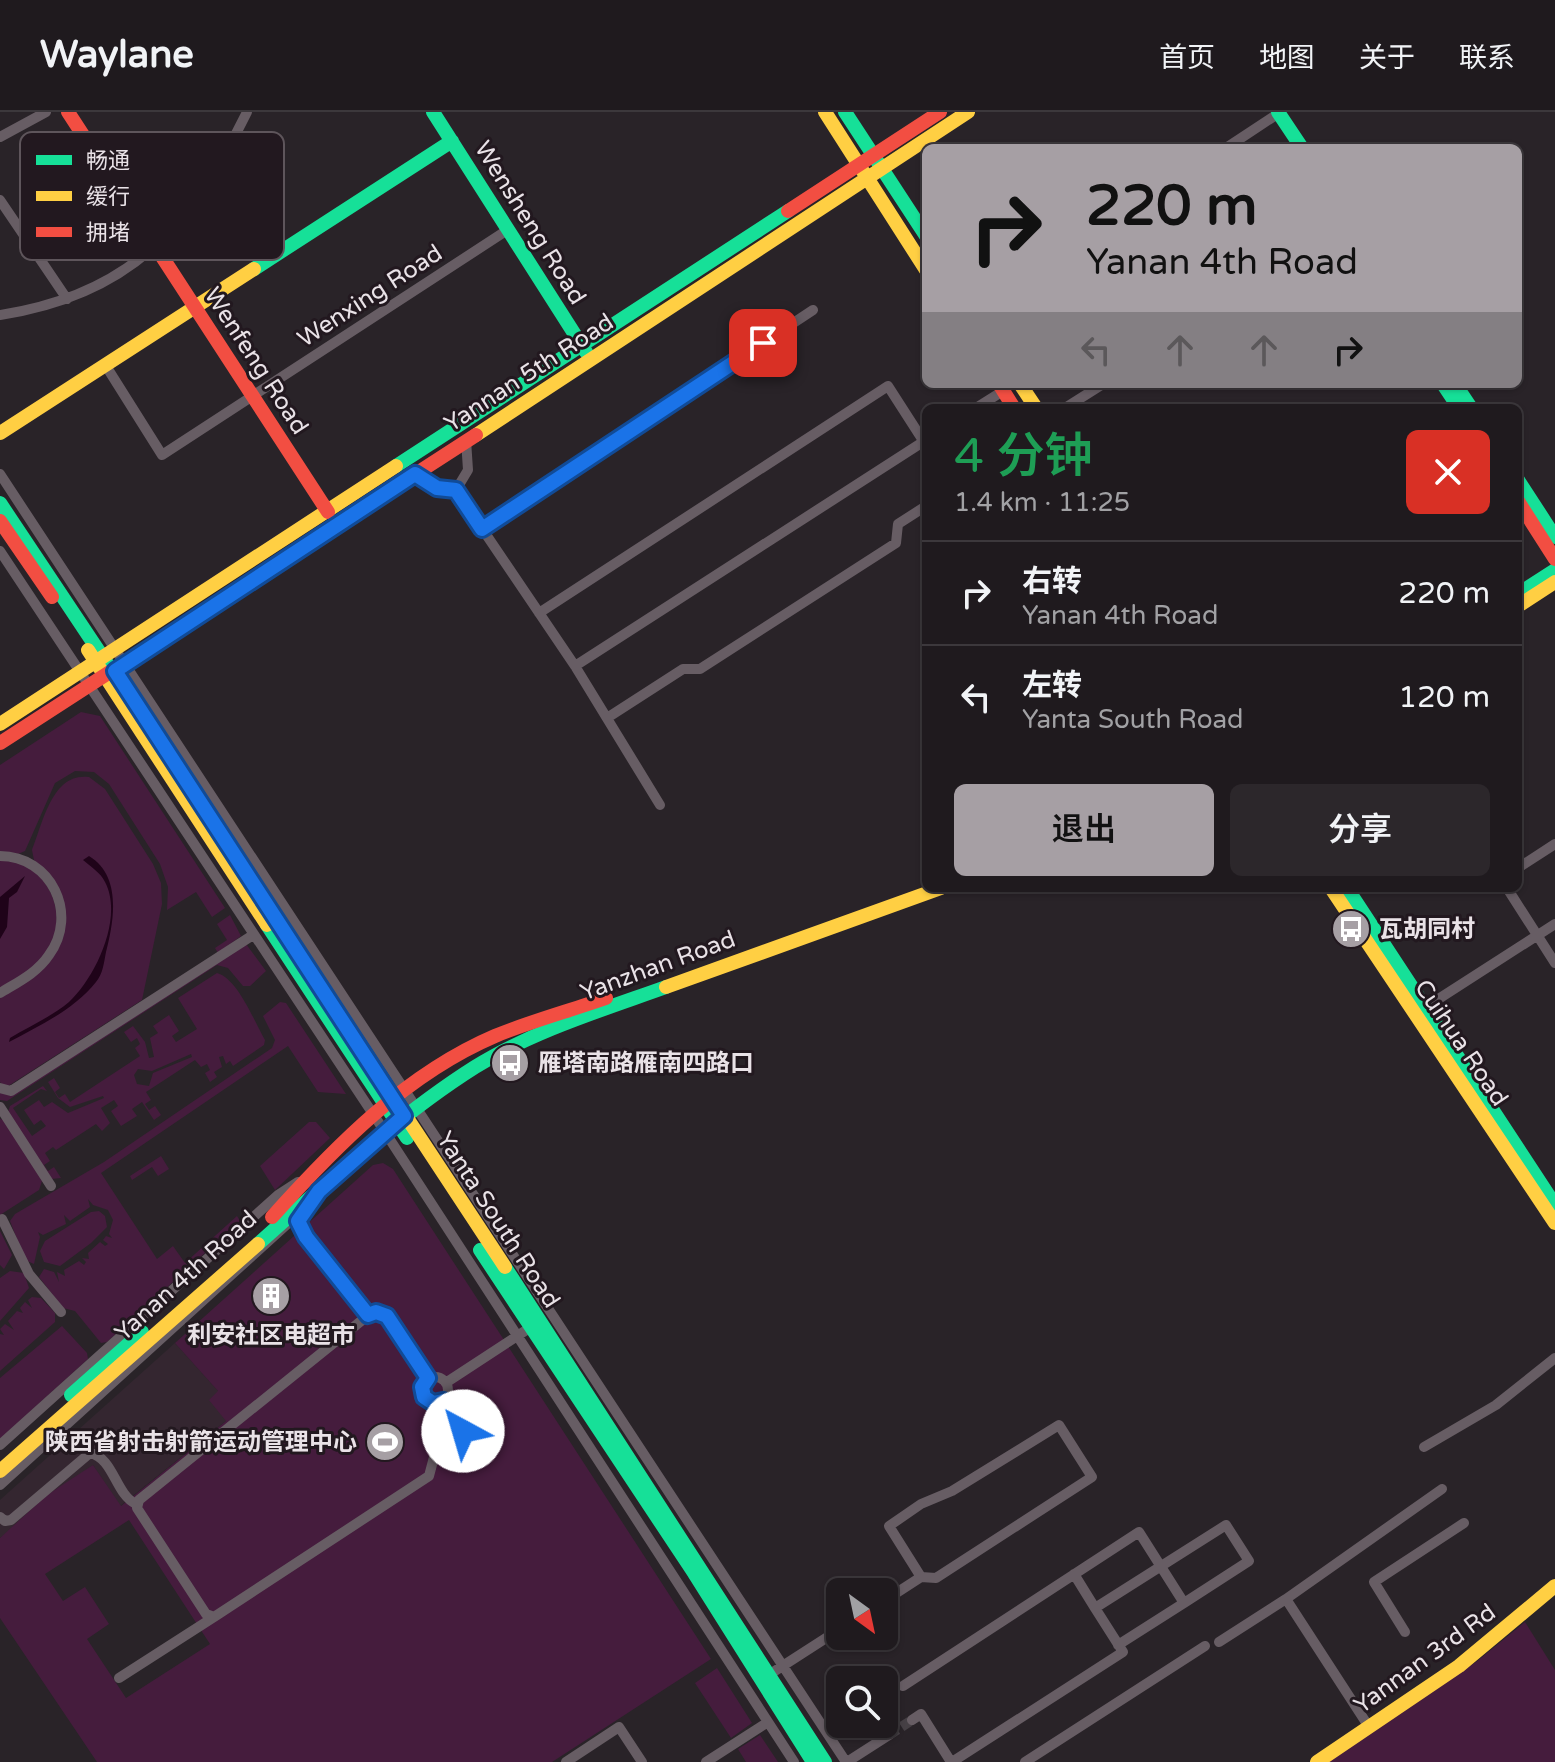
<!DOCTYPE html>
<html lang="zh">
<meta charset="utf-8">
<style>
body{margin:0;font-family:"Varela Round","Noto Sans SC",sans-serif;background:#2c272b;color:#f1f3f6;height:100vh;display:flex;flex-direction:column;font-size:30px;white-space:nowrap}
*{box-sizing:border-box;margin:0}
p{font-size:26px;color:#a1a1a4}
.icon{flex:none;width:44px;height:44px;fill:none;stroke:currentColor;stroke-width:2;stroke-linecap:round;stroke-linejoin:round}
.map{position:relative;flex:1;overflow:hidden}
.drawer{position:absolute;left:922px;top:292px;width:600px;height:488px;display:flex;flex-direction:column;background:#1f1a1e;border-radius:12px;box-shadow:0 2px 6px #0004,0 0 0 2px #3c383c}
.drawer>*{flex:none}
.top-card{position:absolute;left:922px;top:32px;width:600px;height:244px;border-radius:12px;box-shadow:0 2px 6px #0004,0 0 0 2px #3c383c;background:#a69fa4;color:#111;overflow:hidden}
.needle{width:52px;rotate:147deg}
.tools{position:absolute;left:826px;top:1466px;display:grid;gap:16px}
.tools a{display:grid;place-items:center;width:72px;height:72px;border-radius:12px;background:#1f1a1e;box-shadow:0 2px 6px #0004,0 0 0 2px #3c383c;font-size:40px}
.pin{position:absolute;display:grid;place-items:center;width:68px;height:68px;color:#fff;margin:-34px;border-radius:16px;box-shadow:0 4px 12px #0006}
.me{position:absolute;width:88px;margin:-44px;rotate:321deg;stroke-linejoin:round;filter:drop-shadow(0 0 6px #0008)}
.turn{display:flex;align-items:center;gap:28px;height:168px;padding:0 32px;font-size:36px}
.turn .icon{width:104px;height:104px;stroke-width:2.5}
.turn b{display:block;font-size:56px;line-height:68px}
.lanes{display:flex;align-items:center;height:76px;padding:0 32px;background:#0003;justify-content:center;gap:40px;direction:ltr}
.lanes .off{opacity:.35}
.round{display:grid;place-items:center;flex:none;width:84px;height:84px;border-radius:12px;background:#2c272b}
.summary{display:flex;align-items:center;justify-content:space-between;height:136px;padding:0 32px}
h1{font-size:48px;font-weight:600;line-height:60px;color:#1e9e55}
.action{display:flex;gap:16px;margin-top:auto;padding:16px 32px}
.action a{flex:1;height:92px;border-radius:12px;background:#a69fa4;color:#111;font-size:32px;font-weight:600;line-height:92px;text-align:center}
.action a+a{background:#2c272b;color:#f1f3f6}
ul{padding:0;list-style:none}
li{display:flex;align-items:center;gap:24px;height:104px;padding:0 32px;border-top:2px solid #3c383c}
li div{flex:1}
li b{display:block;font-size:30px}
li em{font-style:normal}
header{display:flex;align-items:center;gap:48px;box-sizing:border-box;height:112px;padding:0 40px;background:#1f1a1e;border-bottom:2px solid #3c383c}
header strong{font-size:38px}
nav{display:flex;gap:44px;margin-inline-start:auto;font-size:28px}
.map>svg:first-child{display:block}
.built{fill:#342630}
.green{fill:#451c3d;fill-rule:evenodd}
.water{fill:#1f0319}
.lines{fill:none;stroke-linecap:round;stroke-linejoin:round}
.street-tunnel{stroke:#464045;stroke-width:10;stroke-dasharray:10 5;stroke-linecap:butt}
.street{stroke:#675d64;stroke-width:10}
.fast{stroke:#16e098;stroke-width:14}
.slow{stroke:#ffcf43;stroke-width:14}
.jam{stroke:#f24e42;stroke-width:14}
.route-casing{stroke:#114b97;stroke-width:20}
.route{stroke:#1a73e8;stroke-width:14}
.labels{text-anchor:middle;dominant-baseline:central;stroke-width:6;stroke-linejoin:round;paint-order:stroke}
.street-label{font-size:24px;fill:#e9e2e7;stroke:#22181f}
.poi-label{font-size:24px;font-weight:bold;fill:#e9e2e7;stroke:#22181f;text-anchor:start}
.key{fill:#22181f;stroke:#5e555b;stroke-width:2}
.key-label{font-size:22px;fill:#e9e2e7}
</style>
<header>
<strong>Waylane</strong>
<nav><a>首页</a><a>地图</a><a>关于</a><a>联系</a></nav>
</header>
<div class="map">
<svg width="1555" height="1650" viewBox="0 0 1555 1650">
<rect width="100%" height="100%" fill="#292328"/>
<path class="built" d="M 175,1231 L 218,1279 L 227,1308 L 120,1394 L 93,1353 L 0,1426 L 0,1388 Z"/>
<path class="green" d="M 81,600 L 100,604 L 225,796 L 212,805 L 196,780 L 167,798 L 168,775 L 160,752 L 109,672 L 94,660 L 75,659 L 55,671 L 25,739 L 18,742 L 0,740 L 0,653 Z
M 89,665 L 105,677 L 153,752 L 161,771 L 162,792 L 142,888 L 5,976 L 0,970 L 0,885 L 29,867 L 64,817 L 43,756 L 34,748 L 32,738 C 43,711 52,660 89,665 Z
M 0,747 C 51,748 75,812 41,848 C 30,860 13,869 0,878 Z
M 230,803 L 241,824 L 218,841 L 215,836 L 227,828 L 217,812 Z
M 246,832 L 266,859 L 250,874 L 243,874 L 228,856 L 217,853 L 7,989 L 0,988 L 0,980 L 8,983 Z
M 217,861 C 238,867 254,909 265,928 L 264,933 L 233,954 L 230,949 L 226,952 L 223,944 L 219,945 L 222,955 L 214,960 L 217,965 L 210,970 L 205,961 L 210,958 L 207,952 L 201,955 L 195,948 L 146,980 L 151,988 L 145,992 L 149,998 L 155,994 L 161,1003 L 154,1008 L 142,990 L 132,997 L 137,1004 L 121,1014 L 111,999 L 118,994 L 114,988 L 101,996 L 110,1011 L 102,1019 L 96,1012 L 56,1038 L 53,1035 L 45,1041 L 50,1049 L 44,1053 L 48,1059 L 54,1055 L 61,1066 L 51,1067 L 8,1000 L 10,994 L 43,974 L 47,979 L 41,977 L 13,996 L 32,1024 L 46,1014 L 41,1008 L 34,1013 L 24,998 L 39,988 L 44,995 L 52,990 L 68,1001 L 104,986 L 103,984 L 70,995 L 58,986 L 48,970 L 54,966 L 60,976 L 55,980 L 59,986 L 65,982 L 70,990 L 140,944 L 135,936 L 140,932 L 137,926 L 131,930 L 124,920 L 133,914 L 145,930 L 149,946 L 154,945 L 150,926 L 158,921 L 153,914 L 169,903 L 179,919 L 172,924 L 176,930 L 197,917 L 178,886 ZM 191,942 L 192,945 L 153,961 L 149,974 L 137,972 L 134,963 L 138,957 L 152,959 Z
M 280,890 L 286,891 L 346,982 L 318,980 L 288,934 L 101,1061 L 157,1147 L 173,1134 L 185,1151 L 237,1104 L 240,1109 L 107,1230 L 101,1231 L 75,1199 L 63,1196 L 39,1165 L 44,1157 L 54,1160 L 59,1170 L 57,1160 L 65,1164 L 64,1158 L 79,1149 L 84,1153 L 86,1150 L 82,1146 L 89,1147 L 88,1141 L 100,1130 L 105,1134 L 108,1132 L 103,1128 L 106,1124 L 112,1126 L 109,1122 L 113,1108 L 108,1098 L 93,1093 L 88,1087 L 90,1095 L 70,1109 L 64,1103 L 66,1112 L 43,1123 L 38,1120 L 40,1125 L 34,1152 L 25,1148 L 10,1109 L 15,1102 L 104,1050 L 272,936 L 275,928 L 263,904 Z
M 0,1007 L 4,1008 L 42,1069 L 39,1078 L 0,1103 Z
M 309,1010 L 316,1010 L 330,1026 L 275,1078 L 260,1054 Z
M 161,1044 L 169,1057 L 158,1064 L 152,1055 L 132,1068 L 130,1064 Z
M 383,1051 L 393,1057 L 711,1547 L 552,1650 L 97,1650 L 0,1506 L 0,1426 L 47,1383 L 93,1353 L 121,1394 L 226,1309 L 209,1288 L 218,1279 L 175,1231 L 373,1053 ZM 129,1408 L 210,1532 L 126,1586 L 87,1527 L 109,1512 L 85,1475 L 63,1489 L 45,1462 Z
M 99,1099 L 105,1104 L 107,1115 L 91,1131 L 60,1154 L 44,1150 L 40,1139 L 45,1129 L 91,1100 Z
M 0,1119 L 12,1143 L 4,1157 L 0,1153 Z
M 10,1159 L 24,1161 L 29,1176 L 0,1209 L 0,1166 Z
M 32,1185 L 41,1186 L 55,1201 L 55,1210 L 0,1259 L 0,1222 L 4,1223 L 0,1217 L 5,1212 L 14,1218 L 8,1209 L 17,1199 L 23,1201 L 20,1196 L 25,1190 L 32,1196 L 28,1188 Z
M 62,1214 L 87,1241 L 88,1247 L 0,1327 L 0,1266 Z
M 1525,1510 L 1555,1558 L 1555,1650 L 1325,1650 L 1476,1550 Z
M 717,1556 L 752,1611 L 731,1626 L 695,1571 Z
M 760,1623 L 778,1650 L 746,1650 L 738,1637 Z"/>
<path class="water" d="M 89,744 C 122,764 114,809 106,840 C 104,850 103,862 96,870 C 75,897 39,914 9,930 L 10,926 C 30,914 51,905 69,890 C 95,866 124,806 105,770 C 101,761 90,754 83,748 Z
M 25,764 L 17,780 L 9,786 L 7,815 L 0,827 L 0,785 Z"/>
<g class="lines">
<path class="street-tunnel" d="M 889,1623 L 912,1608"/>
<path class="street" d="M 0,25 L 46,0
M 1226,36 L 1279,1
M 0,88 L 67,187
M 0,203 C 131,183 191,114 247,0
M 106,254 L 162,343 L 509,117
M 976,296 L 1003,279
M 1065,296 L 1103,272
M 0,362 L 846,1650
M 415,362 L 437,376 L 456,378 L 575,554 L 660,693
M 456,378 L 468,358 L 466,328
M 482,417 L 813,198
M 0,439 L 385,1020 L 794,1650
M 539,501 L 888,274 L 924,330
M 575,554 L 926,328
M 607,606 L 683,557 L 700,557 L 896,431 L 898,412 L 926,394
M 0,744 C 51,744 79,802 49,843 C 37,861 18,870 0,881
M 1518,756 L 1555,732
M 1507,776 L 1555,851
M 1426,895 L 1555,812
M 0,976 L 11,979 L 253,823
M 0,995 L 51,1074
M 297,1106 L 306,1125 L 368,1203
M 2,1107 L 29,1162 L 61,1200
M422 1278a13 13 0 1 1 26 0a13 13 0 1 1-26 0Z
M 428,1266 L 387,1204 L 371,1201 L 139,1388 L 137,1396 L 206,1502 L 214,1505 L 429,1364 L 447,1296
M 447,1270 L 531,1215
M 446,1294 L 463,1319
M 0,1333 L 278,1083 L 298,1070
M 1424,1335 L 1496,1293 L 1555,1246
M 0,1373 L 306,1095
M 0,1405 L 5,1409 L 11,1408 L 90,1341 C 114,1346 115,1382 136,1392
M 1074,1462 L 1095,1496
M 884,1489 L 921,1465 L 936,1466 L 1092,1365 L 1059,1313 L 952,1379 L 921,1392 L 889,1414 L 921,1465
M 1405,1520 L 1374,1470 L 1464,1411
M 1219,1530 L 1286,1487
M 1118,1533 L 1184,1491
M 119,1566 L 214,1505
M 764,1566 L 840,1517
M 903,1574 L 1139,1420 L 1184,1491 L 1249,1449 L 1226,1413 L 1095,1496 L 1123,1540 L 952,1650
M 912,1608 L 921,1602 L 951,1650
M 1369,1615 L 1286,1487 L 1442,1377
M 566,1650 L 619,1615 L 642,1650
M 706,1650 L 768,1610
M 847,1650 L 889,1623
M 1025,1650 L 1205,1534"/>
<path class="fast" d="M 433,0 L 586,240
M 845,0 L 926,124
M 1278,0 L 1302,36
M 254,157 L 452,29
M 1443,272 L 1459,296
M 1455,272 L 1471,296
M 396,354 L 788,99
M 1518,368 L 1555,425
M 0,391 L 190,676
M 1518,482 L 1555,458
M 1347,776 L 1555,1093
M 267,813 L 407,1026
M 258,1132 C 328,1070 396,1005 475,955 C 533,919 602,898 666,875
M 480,1138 L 694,1461 L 813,1650
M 505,1155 L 825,1650
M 71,1283 L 142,1220"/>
<path class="slow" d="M 825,0 L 926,158
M 1020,272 L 1036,296
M 0,321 L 254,157
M 476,323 L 968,0
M 1518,494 L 1555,470
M 88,538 L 267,813
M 0,612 L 396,354
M 190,676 L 505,1155
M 1331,776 L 1555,1111
M 666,875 L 941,776
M 0,1359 L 258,1132
M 1317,1650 L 1459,1554 L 1555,1474"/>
<path class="jam" d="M 68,0 L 328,400
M 788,99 L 940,0
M 999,272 L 1014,296
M 1518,389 L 1555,447
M 0,409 L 52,485
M 0,631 L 476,323
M 272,1105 C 336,1034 406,962 495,924 C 531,909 569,899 606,886"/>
</g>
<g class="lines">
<g class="route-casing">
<path id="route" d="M 463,1319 L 443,1289 L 433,1291 L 424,1285 L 422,1275 L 428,1266 L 387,1204 L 376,1200 L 368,1203 L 306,1125 L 298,1109 L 319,1079 L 404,1004 L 115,559 L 415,362 L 437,376 L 456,378 L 482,417 L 763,231"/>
</g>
<use href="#route" class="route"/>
</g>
<defs>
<g id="bus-disc" transform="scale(2)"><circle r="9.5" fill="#a69fa4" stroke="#22181f"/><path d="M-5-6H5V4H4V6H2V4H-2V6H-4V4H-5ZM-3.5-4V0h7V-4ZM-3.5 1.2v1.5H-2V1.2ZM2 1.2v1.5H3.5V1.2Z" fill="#fff"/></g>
<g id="building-disc" transform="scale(2)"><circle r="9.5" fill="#a69fa4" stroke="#22181f"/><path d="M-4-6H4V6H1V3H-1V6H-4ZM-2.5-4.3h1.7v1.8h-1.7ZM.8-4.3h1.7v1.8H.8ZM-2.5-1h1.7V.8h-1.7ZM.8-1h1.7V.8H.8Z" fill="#fff"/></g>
<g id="stadium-disc" transform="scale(2)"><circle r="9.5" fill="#a69fa4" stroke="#22181f"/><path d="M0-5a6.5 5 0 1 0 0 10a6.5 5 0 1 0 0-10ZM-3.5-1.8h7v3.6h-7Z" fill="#fff"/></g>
</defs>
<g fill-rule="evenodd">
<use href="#bus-disc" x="1351" y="817"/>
<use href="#bus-disc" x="510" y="951"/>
<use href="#building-disc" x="271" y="1184"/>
<use href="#stadium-disc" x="385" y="1330"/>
</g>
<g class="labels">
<g class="street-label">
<text transform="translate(530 111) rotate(58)">Wensheng Road</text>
<text transform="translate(370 184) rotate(-33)">Wenxing Road</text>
<text transform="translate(256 249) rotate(57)">Wenfeng Road</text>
<text transform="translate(529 261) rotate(-33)">Yannan 5th Road</text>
<text transform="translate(658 854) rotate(-20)">Yanzhan Road</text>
<text transform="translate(1461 931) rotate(56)">Cuihua Road</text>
<text transform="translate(498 1108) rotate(57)">Yanta South Road</text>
<text transform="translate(186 1164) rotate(-42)">Yanan 4th Road</text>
<text transform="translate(1425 1547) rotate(-36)">Yannan 3rd Rd</text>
</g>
<g class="poi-label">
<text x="1379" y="817">瓦胡同村</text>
<text x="538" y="951">雁塔南路雁南四路口</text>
<text x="271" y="1223" text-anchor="middle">利安社区电超市</text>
<text x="357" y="1330" text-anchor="end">陕西省射击射箭运动管理中心</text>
</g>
</g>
<rect x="20" y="20" width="264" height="128" rx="12" class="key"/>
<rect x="36" y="43" width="36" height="10" fill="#16e098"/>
<rect x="36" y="79" width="36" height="10" fill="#ffcf43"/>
<rect x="36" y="115" width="36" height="10" fill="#f24e42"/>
<g class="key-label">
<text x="86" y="56">畅通</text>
<text x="86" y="92">缓行</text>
<text x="86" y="128">拥堵</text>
</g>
</svg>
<div class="tools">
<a><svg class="needle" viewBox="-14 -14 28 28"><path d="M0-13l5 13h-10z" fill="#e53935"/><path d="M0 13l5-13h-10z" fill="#a1a1a4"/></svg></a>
<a><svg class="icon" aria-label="search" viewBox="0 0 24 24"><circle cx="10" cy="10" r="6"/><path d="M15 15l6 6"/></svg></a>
</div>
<div class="pin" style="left:763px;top:231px;background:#d93025"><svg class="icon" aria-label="arrive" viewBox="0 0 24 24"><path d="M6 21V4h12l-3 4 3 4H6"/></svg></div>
<svg class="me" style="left:463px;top:1319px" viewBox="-20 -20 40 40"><circle r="19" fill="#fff"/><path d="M0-13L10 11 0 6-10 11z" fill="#1a73e8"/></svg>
<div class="top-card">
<div class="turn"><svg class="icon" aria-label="right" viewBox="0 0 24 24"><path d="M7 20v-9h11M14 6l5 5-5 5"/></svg><div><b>220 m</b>Yanan 4th Road</div></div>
<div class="lanes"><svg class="icon off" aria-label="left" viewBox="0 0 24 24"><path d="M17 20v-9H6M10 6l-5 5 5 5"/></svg><svg class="icon off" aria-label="ahead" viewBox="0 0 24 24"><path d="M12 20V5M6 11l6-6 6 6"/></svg><svg class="icon off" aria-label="ahead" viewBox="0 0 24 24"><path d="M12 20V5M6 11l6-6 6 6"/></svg><svg class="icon" aria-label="right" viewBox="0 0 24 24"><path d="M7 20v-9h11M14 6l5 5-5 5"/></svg></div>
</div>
<section class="drawer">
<div class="summary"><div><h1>4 分钟</h1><p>1.4 km · 11:25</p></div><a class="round" style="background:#d93025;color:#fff"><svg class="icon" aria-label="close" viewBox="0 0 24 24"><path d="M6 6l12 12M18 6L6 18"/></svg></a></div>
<ul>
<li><svg class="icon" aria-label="right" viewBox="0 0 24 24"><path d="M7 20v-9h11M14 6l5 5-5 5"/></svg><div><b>右转</b><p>Yanan 4th Road</p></div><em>220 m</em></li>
<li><svg class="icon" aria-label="left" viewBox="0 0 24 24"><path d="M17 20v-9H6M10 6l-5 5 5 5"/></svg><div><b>左转</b><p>Yanta South Road</p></div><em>120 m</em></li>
</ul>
<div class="action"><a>退出</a><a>分享</a></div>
</section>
</div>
